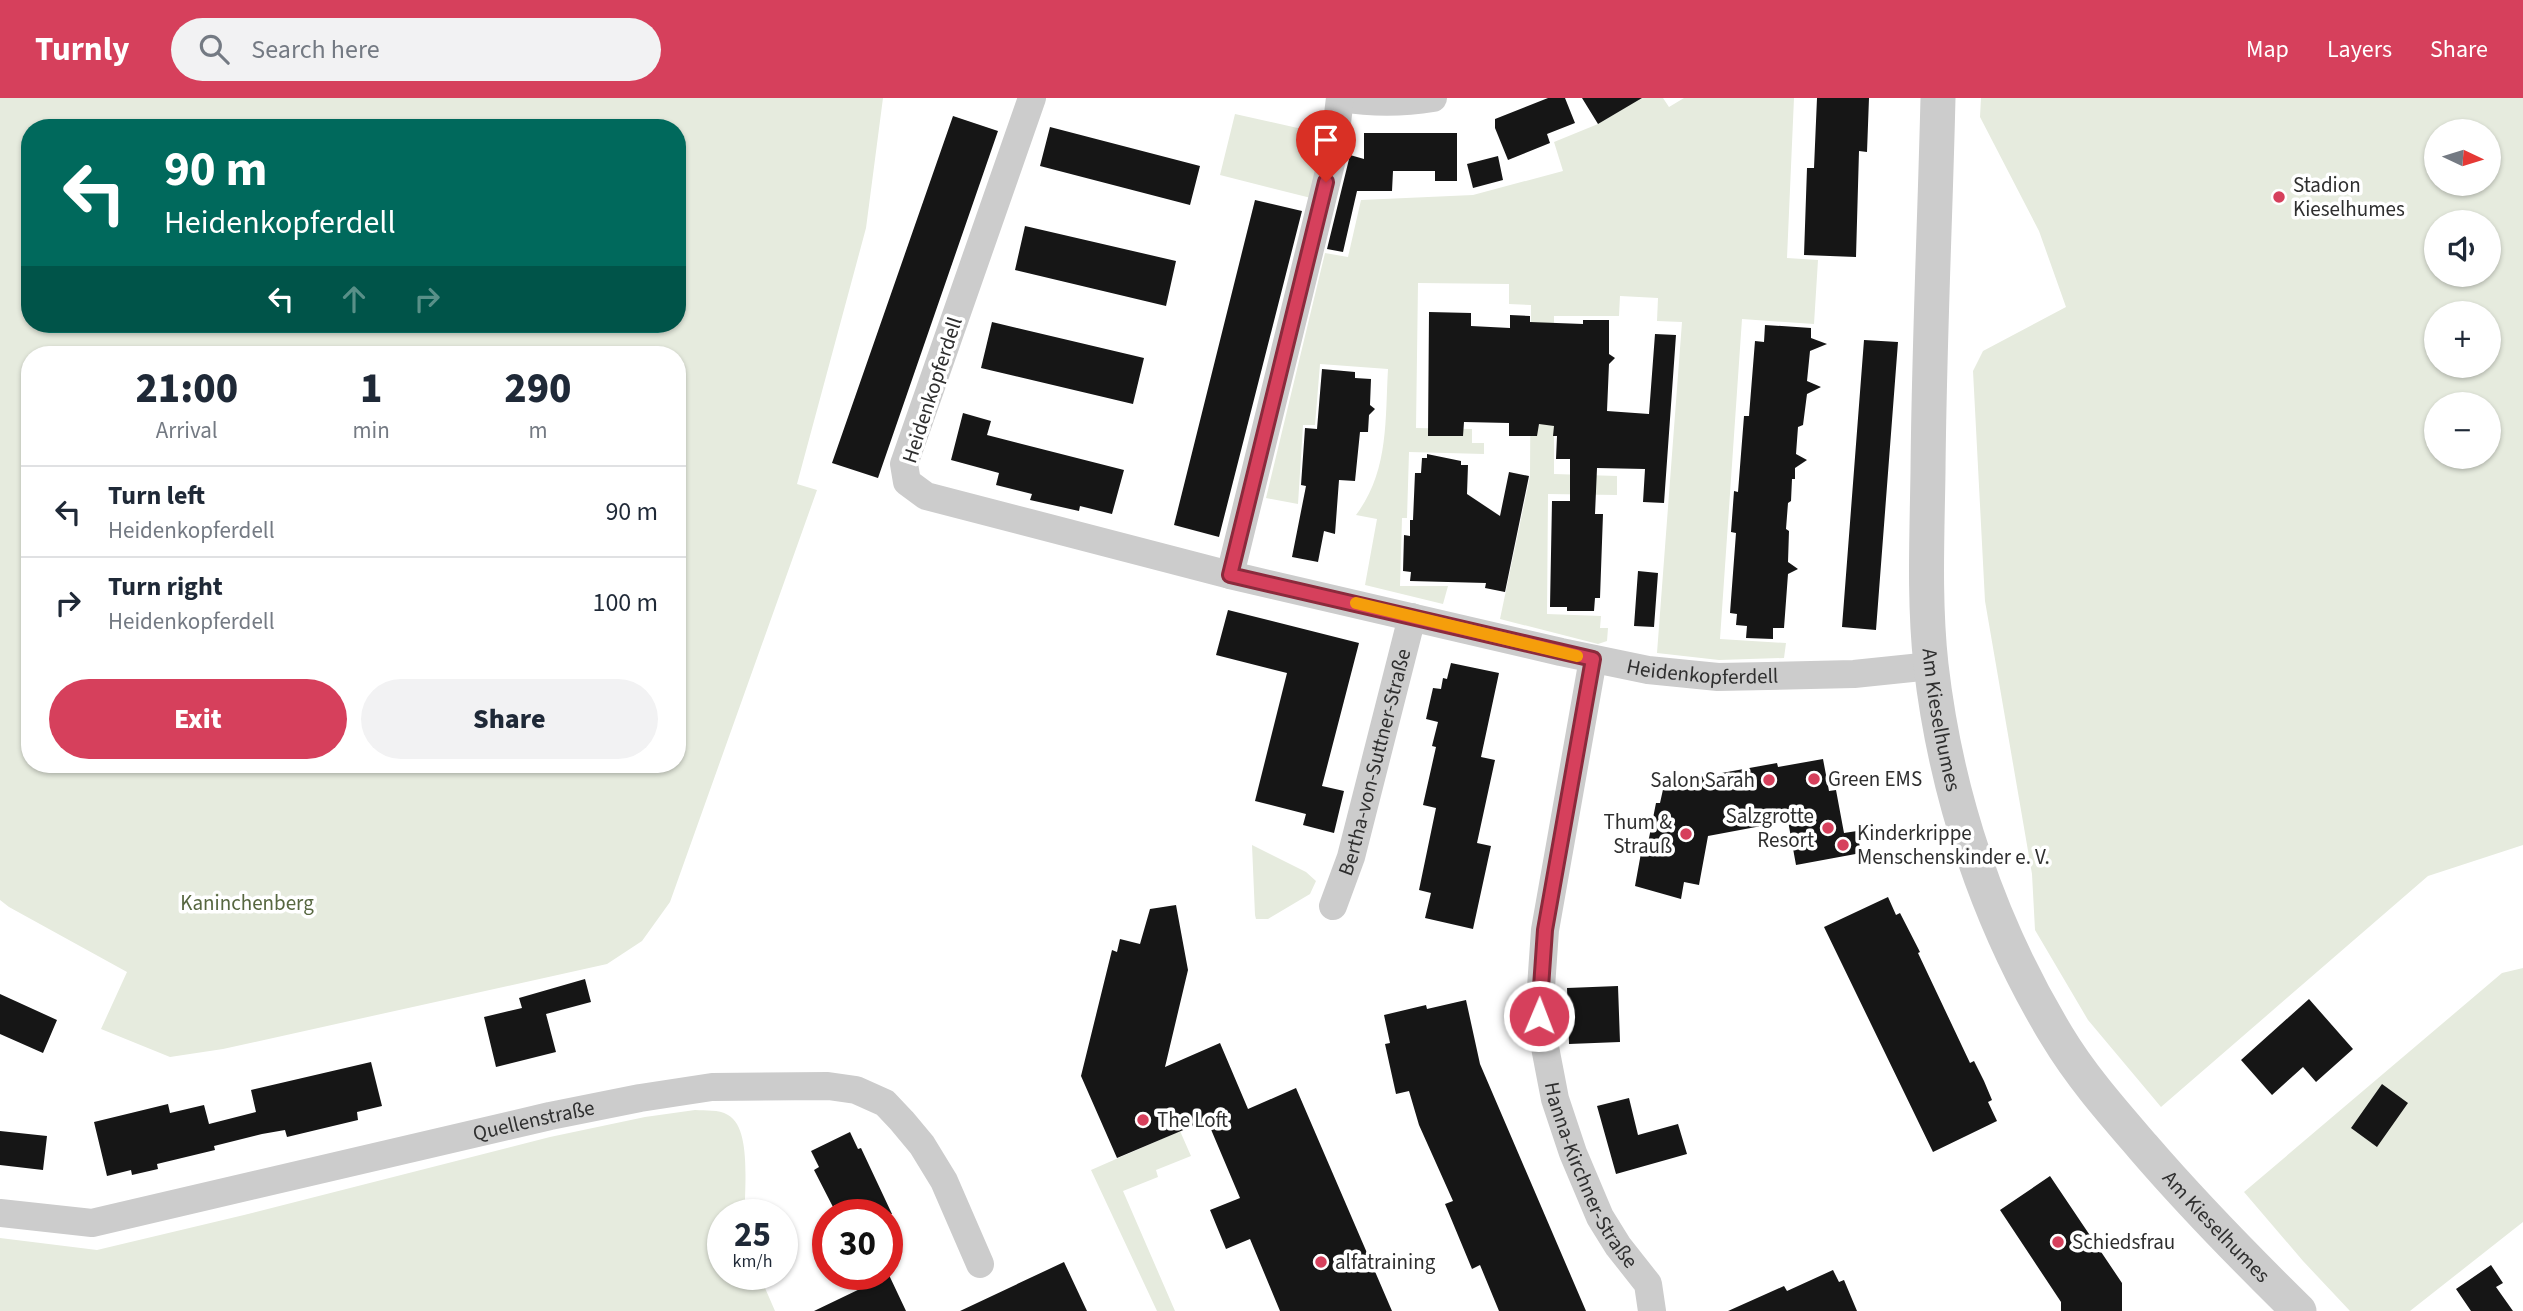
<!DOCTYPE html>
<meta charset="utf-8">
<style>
body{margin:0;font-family:"Source Sans 3",sans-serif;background:#f2f2f3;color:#1f2937;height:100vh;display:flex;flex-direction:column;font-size:26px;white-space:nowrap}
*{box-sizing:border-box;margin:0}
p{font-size:23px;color:#747a83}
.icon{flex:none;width:38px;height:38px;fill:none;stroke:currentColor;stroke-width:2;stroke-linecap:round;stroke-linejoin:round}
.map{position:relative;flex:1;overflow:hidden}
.panel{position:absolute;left:21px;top:248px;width:665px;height:427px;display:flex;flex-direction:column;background:#fff;border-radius:28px;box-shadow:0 2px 5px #0004}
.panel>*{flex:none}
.hud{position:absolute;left:21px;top:21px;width:665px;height:214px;border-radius:28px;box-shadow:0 2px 5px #0004;background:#00695c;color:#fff;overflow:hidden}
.needle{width:46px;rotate:94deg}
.controls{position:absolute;left:2424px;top:21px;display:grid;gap:14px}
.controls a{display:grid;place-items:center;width:77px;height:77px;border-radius:50%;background:#fff;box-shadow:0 2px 5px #0004;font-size:35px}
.speed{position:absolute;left:707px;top:1101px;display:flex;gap:14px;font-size:35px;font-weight:700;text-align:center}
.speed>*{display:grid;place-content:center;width:91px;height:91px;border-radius:50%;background:#fff;box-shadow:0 2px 5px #0004;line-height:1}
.speed small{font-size:18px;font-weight:400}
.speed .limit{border:10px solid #d22;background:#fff;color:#111}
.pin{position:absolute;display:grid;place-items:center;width:60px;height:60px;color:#fff;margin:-72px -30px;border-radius:50% 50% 50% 0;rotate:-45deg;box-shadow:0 0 7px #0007}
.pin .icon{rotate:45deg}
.me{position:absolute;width:77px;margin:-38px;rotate:1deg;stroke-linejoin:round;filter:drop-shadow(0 0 5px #0008)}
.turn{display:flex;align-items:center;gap:24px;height:147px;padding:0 28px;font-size:32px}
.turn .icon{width:91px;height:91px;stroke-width:2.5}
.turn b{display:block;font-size:49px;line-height:60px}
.lanes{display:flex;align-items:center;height:66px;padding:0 28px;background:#0003;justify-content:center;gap:35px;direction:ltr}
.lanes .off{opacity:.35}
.eta{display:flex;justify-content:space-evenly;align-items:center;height:119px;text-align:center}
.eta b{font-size:42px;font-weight:800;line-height:49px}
.action{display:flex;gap:14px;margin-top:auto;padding:14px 28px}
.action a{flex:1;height:80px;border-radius:42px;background:#d6405c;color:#fff;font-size:28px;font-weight:800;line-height:80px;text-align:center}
.action a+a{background:#f2f2f3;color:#1f2937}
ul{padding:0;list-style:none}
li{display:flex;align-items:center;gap:21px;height:91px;padding:0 28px;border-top:2px solid #e0e1e3}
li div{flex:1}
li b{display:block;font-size:26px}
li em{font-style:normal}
header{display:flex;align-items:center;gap:42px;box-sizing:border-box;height:98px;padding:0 35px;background:#d6405c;color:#fff}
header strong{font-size:33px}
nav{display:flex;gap:38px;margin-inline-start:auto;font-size:24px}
.search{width:490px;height:63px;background:#f2f2f3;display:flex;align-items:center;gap:18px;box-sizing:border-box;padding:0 24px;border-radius:38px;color:#747a83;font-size:26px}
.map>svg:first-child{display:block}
.green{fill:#e6ebde;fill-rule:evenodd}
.building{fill:#161616}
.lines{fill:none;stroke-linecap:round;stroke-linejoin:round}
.minor{stroke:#ccc;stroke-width:28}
.tertiary{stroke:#ccc;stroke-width:35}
.route-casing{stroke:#8b2a3c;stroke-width:18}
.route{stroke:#d6405c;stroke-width:12}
.slow{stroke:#f59e0b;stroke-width:12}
.poi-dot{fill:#d6405c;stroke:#fff;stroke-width:2.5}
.labels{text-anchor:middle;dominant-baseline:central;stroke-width:7;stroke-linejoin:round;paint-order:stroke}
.poi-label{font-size:21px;fill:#2f2f2f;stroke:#fff;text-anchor:start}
.street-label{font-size:21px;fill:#2f2f2f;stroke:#fff}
.park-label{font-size:21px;fill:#576740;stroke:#fff}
</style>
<header>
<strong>Turnly</strong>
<div class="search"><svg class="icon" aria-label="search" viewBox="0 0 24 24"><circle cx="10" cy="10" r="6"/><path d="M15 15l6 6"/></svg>Search here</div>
<nav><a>Map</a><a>Layers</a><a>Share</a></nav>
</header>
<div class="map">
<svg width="2523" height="1213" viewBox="0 0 2523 1213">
<rect width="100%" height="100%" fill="#fff"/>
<path class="green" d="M 0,0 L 883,0 L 866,130 L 797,386 L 817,392 L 670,804 L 642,843 L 607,866 L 223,951 L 170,959 L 101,931 L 127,874 L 9,809 L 0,802 ZM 30,30 L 677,30 L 677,226 L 30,226 ZM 30,257 L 677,257 L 677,667 L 30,667 Z
M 1641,0 L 1663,0 L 1669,9 L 1684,0 L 1794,0 L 1787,160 L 1818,162 L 1814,226 L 1742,221 L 1720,541 L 1786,545 L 1784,560 L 1719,562 L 1657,555 L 1682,224 L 1657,223 L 1658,200 L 1620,198 L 1619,218 L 1554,218 L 1554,376 L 1617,378 L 1617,397 L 1548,396 L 1547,516 L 1601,518 L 1600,530 L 1608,530 L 1607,543 L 1598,546 L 1500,521 L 1530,378 L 1531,207 L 1509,206 L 1509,186 L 1418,185 L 1416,330 L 1472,331 L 1472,345 L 1484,345 L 1484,356 L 1409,354 L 1407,420 L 1402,420 L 1400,488 L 1448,488 L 1443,506 L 1365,487 L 1377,421 L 1356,417 C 1389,373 1385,323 1388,271 L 1320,266 L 1315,327 L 1303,327 L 1298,406 L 1266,400 L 1325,155 L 1348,159 L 1361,102 L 1473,97 L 1563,73 L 1554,44 L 1598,26 Z
M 1981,0 L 2523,0 L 2523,747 L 2428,778 L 2161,1009 L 2088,922 L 2035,832 L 2032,776 L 1985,503 L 1973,273 L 1983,253 L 2066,209 L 2039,133 L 1980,19 ZM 2436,33 L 2488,33 L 2488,86 L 2436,86 ZM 2436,124 L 2488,124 L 2488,177 L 2436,177 ZM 2436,215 L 2488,215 L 2488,268 L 2436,268 ZM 2436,306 L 2488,306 L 2488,359 L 2436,359 Z
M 1235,16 L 1311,33 L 1317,48 L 1311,69 L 1322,72 L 1315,101 L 1220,77 Z
M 1252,747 L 1306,774 L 1316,783 L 1310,796 L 1268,821 L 1256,821 L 1255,817 Z
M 2523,870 L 2523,1124 L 2410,1213 L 2350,1213 L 2303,1163 L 2244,1094 L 2502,875 Z
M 695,1012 C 706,1013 718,1011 728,1017 C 752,1030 744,1091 745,1116 L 723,1116 L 723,1176 L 759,1176 L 775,1213 L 0,1213 L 0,1140 L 97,1152 L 244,1117 L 550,1039 L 645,1019 Z
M 1180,1033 L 1191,1058 L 1156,1072 L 1158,1079 L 1123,1093 L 1175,1213 L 1157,1213 L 1091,1072 Z"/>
<path class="building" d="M 1548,0 L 1565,0 L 1575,25 L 1547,36 L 1550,45 L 1508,62 L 1495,30 L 1495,21 Z
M 1582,0 L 1642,0 L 1598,26 Z
M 1817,0 L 1869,0 L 1867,54 L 1859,53 L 1856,159 L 1804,157 L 1807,70 L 1814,70 Z
M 953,18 L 998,33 L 878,380 L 832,365 Z
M 1050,29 L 1200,68 L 1190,107 L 1040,68 Z
M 1364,35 L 1457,35 L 1457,83 L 1435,83 L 1435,73 L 1393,73 L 1392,93 L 1357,93 L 1343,154 L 1327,151 L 1350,57 L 1364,61 Z
M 1498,58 L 1503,82 L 1473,90 L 1467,66 Z
M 1255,102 L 1302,113 L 1219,439 L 1174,427 Z
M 1025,128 L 1176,163 L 1166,208 L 1015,172 Z
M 1429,214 L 1471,215 L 1471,228 L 1510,230 L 1510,217 L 1530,218 L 1530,224 L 1583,226 L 1583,222 L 1609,222 L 1609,256 L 1615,260 L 1609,266 L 1607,313 L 1649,316 L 1655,236 L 1676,237 L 1664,405 L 1643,404 L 1645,371 L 1597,370 L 1595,416 L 1603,416 L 1600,500 L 1595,500 L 1594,513 L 1567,513 L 1567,509 L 1550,509 L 1552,403 L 1570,403 L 1570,361 L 1556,361 L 1557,338 L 1553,338 L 1554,328 L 1539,326 L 1537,338 L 1509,338 L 1509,325 L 1464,324 L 1463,338 L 1428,338 Z
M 992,224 L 1144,260 L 1133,306 L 981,270 Z
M 1765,227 L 1811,230 L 1811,240 L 1827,246 L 1810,253 L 1807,283 L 1821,289 L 1807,296 L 1803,327 L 1798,329 L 1796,356 L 1807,362 L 1795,370 L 1795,381 L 1792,381 L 1791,403 L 1788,405 L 1786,431 L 1789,433 L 1788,464 L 1798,471 L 1788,476 L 1784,530 L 1773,530 L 1773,541 L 1746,540 L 1747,528 L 1736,527 L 1737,516 L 1730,515 L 1736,435 L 1731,434 L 1734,393 L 1738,394 L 1744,318 L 1749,318 L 1755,243 L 1764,244 Z
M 1864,242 L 1898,244 L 1876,532 L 1842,529 Z
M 1322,271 L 1355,274 L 1355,280 L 1371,281 L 1370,307 L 1375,311 L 1369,317 L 1368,334 L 1360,334 L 1355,383 L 1339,382 L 1335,436 L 1324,433 L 1318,464 L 1292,459 L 1306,388 L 1301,387 L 1305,330 L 1317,331 Z
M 963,315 L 991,323 L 987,337 L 1124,372 L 1112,416 L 1080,408 L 1079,413 L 1030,402 L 1032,396 L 996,387 L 999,375 L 951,362 Z
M 1427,356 L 1461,363 L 1461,367 L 1468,367 L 1467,396 L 1500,418 L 1509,374 L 1529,378 L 1505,494 L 1485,490 L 1486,485 L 1410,483 L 1411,474 L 1403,473 L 1404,437 L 1410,438 L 1410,422 L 1413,422 L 1415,375 L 1421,375 L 1422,360 L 1427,360 Z
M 1638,473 L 1658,475 L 1654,529 L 1634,528 Z
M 1228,512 L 1359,545 L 1322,688 L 1344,693 L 1334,735 L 1303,727 L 1306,716 L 1255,703 L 1287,575 L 1216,557 Z
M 1451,565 L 1499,575 L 1481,659 L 1495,662 L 1477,745 L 1491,748 L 1473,831 L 1425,820 L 1431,795 L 1419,792 L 1436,710 L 1423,707 L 1436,649 L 1432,648 L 1438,624 L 1426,621 L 1433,590 L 1441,591 L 1443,580 L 1447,581 Z
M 1823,661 L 1829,693 L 1836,692 L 1844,735 L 1857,733 L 1861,755 L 1796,767 L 1788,723 L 1708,738 L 1699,787 L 1684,784 L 1681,801 L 1635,788 L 1643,744 L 1648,745 L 1656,705 L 1660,705 L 1664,687 L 1694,683 L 1694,680 L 1777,665 L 1778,669 Z
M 1888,799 L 1896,817 L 1900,815 L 1920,854 L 1918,855 L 1970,965 L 1974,963 L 1984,983 L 1992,1002 L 1988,1004 L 1997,1023 L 1933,1054 L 1824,829 Z
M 1176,807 L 1188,872 L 1165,969 L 1220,945 L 1248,1011 L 1296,990 L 1392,1213 L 1280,1213 L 1250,1141 L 1226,1151 L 1210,1112 L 1240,1100 L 1207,1022 L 1117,1060 L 1081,978 L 1112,852 L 1117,854 L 1120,841 L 1140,846 L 1150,811 Z
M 585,881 L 591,904 L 546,916 L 556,954 L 496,969 L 484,919 L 522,910 L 519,900 Z
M 1618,888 L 1620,944 L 1569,946 L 1567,890 Z
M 0,896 L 57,922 L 43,955 L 0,936 Z
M 2309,901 L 2353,951 L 2316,984 L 2303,969 L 2272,997 L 2241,962 Z
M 1466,902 L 1480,966 L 1586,1213 L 1499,1213 L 1480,1167 L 1472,1171 L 1445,1106 L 1453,1103 L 1419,1027 L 1409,993 L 1396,996 L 1385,946 L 1390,945 L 1384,917 L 1426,907 L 1427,911 Z
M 371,964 L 382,1008 L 357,1014 L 358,1022 L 287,1039 L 285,1032 L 262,1036 L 214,1048 L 215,1052 L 157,1066 L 158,1071 L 132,1077 L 131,1072 L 107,1078 L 94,1024 L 168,1006 L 170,1015 L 204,1007 L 209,1026 L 256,1014 L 251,992 Z
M 2382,986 L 2408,1005 L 2377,1049 L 2351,1030 Z
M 1629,1000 L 1638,1037 L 1678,1026 L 1687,1056 L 1616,1076 L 1597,1008 Z
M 0,1033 L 47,1038 L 43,1072 L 0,1067 Z
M 850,1034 L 858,1051 L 861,1050 L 892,1116 L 840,1116 L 835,1107 L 833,1109 L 814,1072 L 819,1069 L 811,1053 Z
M 2050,1078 L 2122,1185 L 2122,1213 L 2061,1213 L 2061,1204 L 2000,1112 Z
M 1064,1164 L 1087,1213 L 960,1213 Z
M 2491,1167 L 2503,1185 L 2496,1189 L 2513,1213 L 2471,1213 L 2456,1191 Z
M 1833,1172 L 1839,1184 L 1844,1182 L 1857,1213 L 1728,1213 L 1784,1188 L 1787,1193 Z
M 889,1177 L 906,1213 L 814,1213 Z"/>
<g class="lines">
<g class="minor">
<path id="s1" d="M 1032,0 L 904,366 L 907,384 L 926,398 L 1230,477 L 1561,554 L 1648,572 L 1718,579 L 1854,576 L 1931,568"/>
<path d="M 1341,0 C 1372,5 1402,5 1433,0"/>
<path d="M 1230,477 L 1333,57 L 1340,0"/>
<path id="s2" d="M 1593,561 L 1545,832 L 1539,918 L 1555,1001 L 1573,1055 L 1600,1119 L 1618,1148 L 1648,1186 L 1652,1213"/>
<path id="s3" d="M 1333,808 L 1351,759 L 1412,519"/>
<path id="s4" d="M 0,1115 L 92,1125 L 550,1018 L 640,1000 L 712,989 L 828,988 L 856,992 L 885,1005 L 902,1023 L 922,1047 L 944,1083 L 980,1166"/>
</g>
<path class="tertiary" id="s5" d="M 1938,0 C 1935,125 1929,249 1928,374 C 1927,438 1924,504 1931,567 C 1946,698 1989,826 2057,938 C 2081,978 2112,1013 2143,1049 C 2192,1106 2245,1160 2299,1213"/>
</g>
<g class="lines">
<g class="route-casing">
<path id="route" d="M 1326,84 L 1230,477 L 1593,561 L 1545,832 L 1539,918"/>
</g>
<use href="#route" class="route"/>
<path class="slow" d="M 1356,505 L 1577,558"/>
</g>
<g class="poi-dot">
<circle cx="2279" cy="99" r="7"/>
<circle cx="1814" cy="681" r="7"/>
<circle cx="1769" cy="682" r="7"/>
<circle cx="1828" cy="730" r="7"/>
<circle cx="1686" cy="736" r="7"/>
<circle cx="1843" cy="747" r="7"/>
<circle cx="1143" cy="1022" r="7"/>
<circle cx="2058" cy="1144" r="7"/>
<circle cx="1321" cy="1164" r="7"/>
</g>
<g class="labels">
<g class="poi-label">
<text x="2293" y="87">Stadion<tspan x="2293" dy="24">Kieselhumes</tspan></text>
<text x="1828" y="681">Green EMS</text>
<text x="1755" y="682" text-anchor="end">Salon Sarah</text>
<text x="1814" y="718" text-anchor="end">Salzgrotte<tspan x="1814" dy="24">Resort</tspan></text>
<text x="1672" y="724" text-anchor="end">Thum &amp;<tspan x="1672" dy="24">Strauß</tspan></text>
<text x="1857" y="735">Kinderkrippe<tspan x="1857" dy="24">Menschenskinder e. V.</tspan></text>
<text x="1157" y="1022">The Loft</text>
<text x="2072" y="1144">Schiedsfrau</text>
<text x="1335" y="1164">alfatraining</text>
</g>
<g class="street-label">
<text transform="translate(932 292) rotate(-72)">Heidenkopferdell</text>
<text stroke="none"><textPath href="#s1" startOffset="1227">Heidenkopferdell</textPath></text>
<text stroke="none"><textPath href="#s5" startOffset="623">Am Kieselhumes</textPath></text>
<text stroke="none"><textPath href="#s3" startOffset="150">Bertha-von-Suttner-Straße</textPath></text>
<text stroke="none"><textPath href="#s4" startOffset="546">Quellenstraße</textPath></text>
<text stroke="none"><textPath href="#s2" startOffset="530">Hanna-Kirchner-Straße</textPath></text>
<text stroke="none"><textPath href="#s5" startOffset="1211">Am Kieselhumes</textPath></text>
</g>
<g class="park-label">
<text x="247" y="805">Kaninchenberg</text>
</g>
</g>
</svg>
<div class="controls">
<a><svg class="needle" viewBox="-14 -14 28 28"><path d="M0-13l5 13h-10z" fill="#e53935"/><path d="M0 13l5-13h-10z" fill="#747a83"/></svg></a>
<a><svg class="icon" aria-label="sound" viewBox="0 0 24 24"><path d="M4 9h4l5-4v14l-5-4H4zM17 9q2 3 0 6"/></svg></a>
<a>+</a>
<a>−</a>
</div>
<div class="speed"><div>25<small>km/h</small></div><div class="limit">30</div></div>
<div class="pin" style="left:1326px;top:84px;background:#d93025"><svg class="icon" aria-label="arrive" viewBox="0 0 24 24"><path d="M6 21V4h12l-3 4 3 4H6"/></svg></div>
<svg class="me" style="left:1539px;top:918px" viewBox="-20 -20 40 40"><circle r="17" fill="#d6405c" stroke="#fff" stroke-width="3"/><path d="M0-11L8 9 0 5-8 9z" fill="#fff"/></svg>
<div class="hud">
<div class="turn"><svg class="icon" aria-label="left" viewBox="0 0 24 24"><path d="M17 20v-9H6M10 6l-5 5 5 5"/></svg><div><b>90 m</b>Heidenkopferdell</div></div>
<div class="lanes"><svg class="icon" aria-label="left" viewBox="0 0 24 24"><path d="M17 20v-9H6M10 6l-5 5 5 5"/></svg><svg class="icon off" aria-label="ahead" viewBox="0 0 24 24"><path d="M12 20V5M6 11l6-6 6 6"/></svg><svg class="icon off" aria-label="right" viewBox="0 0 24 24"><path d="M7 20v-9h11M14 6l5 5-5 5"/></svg></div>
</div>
<section class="panel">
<div class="eta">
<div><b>21:00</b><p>Arrival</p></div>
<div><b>1</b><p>min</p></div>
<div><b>290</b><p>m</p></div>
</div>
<ul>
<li><svg class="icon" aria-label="left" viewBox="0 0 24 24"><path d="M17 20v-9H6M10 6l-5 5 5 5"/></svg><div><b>Turn left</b><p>Heidenkopferdell</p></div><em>90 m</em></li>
<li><svg class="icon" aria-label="right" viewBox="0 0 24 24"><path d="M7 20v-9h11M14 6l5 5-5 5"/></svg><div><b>Turn right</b><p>Heidenkopferdell</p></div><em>100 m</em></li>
</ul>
<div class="action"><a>Exit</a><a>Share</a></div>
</section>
</div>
